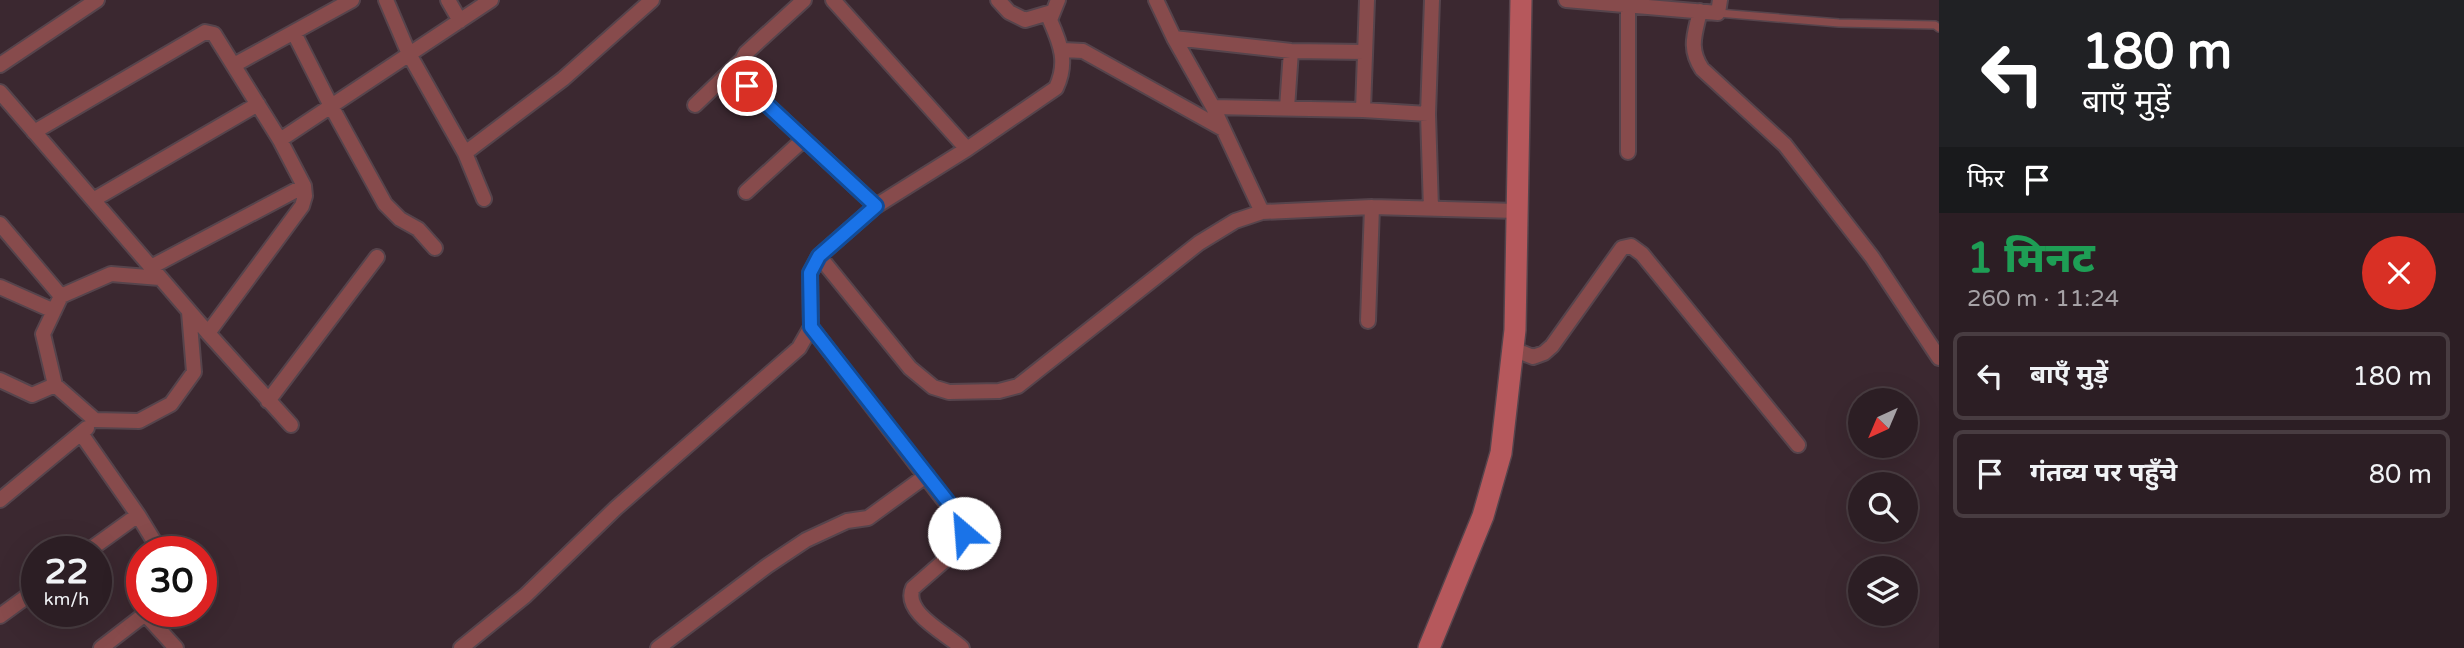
<!DOCTYPE html>
<html lang="hi">
<meta charset="utf-8">
<style>
body{margin:0;font-family:"Varela Round","Noto Sans Devanagari",sans-serif;background:#34272c;color:#f1f3f6;height:100vh;display:flex;flex-direction:column;font-size:26px;white-space:nowrap}
*{box-sizing:border-box;margin:0}
p{font-size:23px;color:#a6a2a6}
.icon{flex:none;width:38px;height:38px;fill:none;stroke:currentColor;stroke-width:2;stroke-linecap:round;stroke-linejoin:round}
.map{position:relative;flex:1;overflow:hidden}
.panel{display:flex;flex-direction:column;background:#2c1e24;width:525px}
.panel>*{flex:none}
.banner{background:#202124;color:#fff;overflow:hidden}
.needle{width:46px;rotate:224deg}
.fabs{position:absolute;left:1848px;top:388px;display:grid;gap:14px}
.fabs a{display:grid;place-items:center;width:70px;height:70px;border-radius:50%;background:#2c1e24;box-shadow:0 7px 28px #0002,0 0 0 2px #483c41;font-size:35px}
.speed{position:absolute;left:21px;top:536px;display:flex;gap:14px;font-size:35px;font-weight:700;text-align:center}
.speed>*{display:grid;place-content:center;width:91px;height:91px;border-radius:50%;background:#2c1e24;box-shadow:0 7px 28px #0002,0 0 0 2px #483c41;line-height:1}
.speed small{font-size:18px;font-weight:400}
.speed .limit{border:10px solid #d22;background:#fff;color:#111}
.pin{position:absolute;display:grid;place-items:center;width:60px;height:60px;color:#fff;margin:-30px;border:4px solid #fff;border-radius:50%;box-shadow:0 2px 7px #0007}
.me{position:absolute;width:77px;margin:-38px;rotate:333deg;stroke-linejoin:round;filter:drop-shadow(0 0 5px #0008)}
.turn{display:flex;align-items:center;gap:24px;height:147px;padding:0 28px;font-size:32px}
.turn .icon{width:91px;height:91px;stroke-width:2.5}
.turn b{display:block;font-size:49px;line-height:60px}
.then{display:flex;align-items:center;height:66px;padding:0 28px;background:#0003;gap:14px;font-size:26px}
.round{display:grid;place-items:center;flex:none;width:74px;height:74px;border-radius:37px;background:#34272c}
.overview{display:flex;align-items:center;justify-content:space-between;height:119px;padding:0 28px}
h1{font-size:42px;font-weight:800;line-height:52px;color:#1e9e55}
ul{padding:0;list-style:none}
li{display:flex;align-items:center;gap:21px;height:88px;margin:0 14px 10px;padding:0 14px;border:4px solid #483c41;border-radius:10px}
li div{flex:1}
li b{display:block;font-size:26px}
li em{font-style:normal}
main{display:flex;flex:1;min-height:0}
.map>svg:first-child{display:block}
.lines{fill:none;stroke-linecap:round;stroke-linejoin:round}
.lane-casing{stroke:#56444c;stroke-width:10}
.street-casing{stroke:#56444c;stroke-width:18}
.secondary-casing{stroke:#56444c;stroke-width:24}
.lane{stroke:#874b4c;stroke-width:7}
.street{stroke:#874b4c;stroke-width:14}
.secondary{stroke:#b6585c;stroke-width:21}
.route-casing{stroke:#114b97;stroke-width:18}
.route{stroke:#1a73e8;stroke-width:12}
</style>
<main>
<div class="map">
<svg width="1939" height="648" viewBox="0 0 1939 648">
<rect width="100%" height="100%" fill="#3b2830"/>
<g class="lines">
<g class="lane-casing">
<path id="lane" d="M 1718,13 L 1839,23 L 1935,25 L 1939,28"/>
</g>
<g class="street-casing">
<path id="street" d="M 386,0 L 409,54 L 465,153 L 484,199
M 448,0 L 460,21
M 804,0 L 746,53 C 738,65 742,73 747,86 L 876,206
M 833,0 L 967,149
M 998,0 L 1009,12 L 1025,20 L 1052,12
M 1156,0 L 1174,38
M 1566,0 L 1718,13 L 1720,0
M 1700,11 C 1695,34 1688,48 1702,69 L 1785,145 L 1872,257 L 1939,358
M 294,33 L 331,106 L 385,204 L 400,219 L 418,229 L 435,248
M 1063,50 L 1083,51 L 1223,129
M 0,65 L 97,0
M 234,65 L 352,0
M 0,92 L 208,333 L 291,425
M 695,105 L 741,61
M 1213,107 L 1363,110 L 1428,114
M 1287,108 L 1291,51
M 1363,110 L 1367,0
M 34,132 L 205,32 L 214,34 L 280,140 L 304,186 L 305,196 L 302,206 L 208,333
M 280,140 L 491,0
M 1628,152 L 1628,5
M 465,153 L 563,79 L 652,0
M 746,192 L 804,139
M 93,200 L 258,104
M 1431,209 L 1428,114 L 1432,0
M 1262,212 L 1213,107 L 1174,38 L 1291,51 L 1365,52
M 0,224 L 61,296 L 111,274 L 160,278
M 819,256 L 876,206 L 967,149 L 1056,88 C 1068,63 1061,45 1050,20 L 1058,0
M 151,267 L 304,186
M 0,287 L 54,311
M 61,296 L 43,334 L 55,385 L 95,420 L 139,421 L 171,404 L 194,372 L 189,312
M 1368,321 L 1372,207
M 811,327 L 960,521 L 964,533 L 961,546 L 913,588 C 902,612 947,634 962,648
M 1513,349 L 1533,357 L 1544,353 L 1552,346 L 1622,248 L 1631,246 L 1642,254 L 1798,445
M 0,380 L 32,395 L 55,385
M 268,401 L 377,257
M 82,435 L 138,515 L 160,551
M 0,500 L 87,428
M 88,551 L 138,515
M 145,614 L 176,648
M 0,616 L 37,589
M 101,648 L 149,611
M 461,648 L 525,596 L 616,508 L 799,348 L 811,327 L 810,273 L 819,256 L 910,368 L 933,387 L 949,392 L 999,391 L 1018,386 L 1199,243 L 1235,221 L 1262,212 L 1372,207 L 1517,211
M 658,648 L 767,566 L 806,540 L 847,521 L 868,518 L 927,475"/>
</g>
<g class="secondary-casing">
<path id="secondary" d="M 1429,648 L 1483,516 L 1501,453 L 1515,330 L 1521,0"/>
</g>
<use href="#lane" class="lane"/>
<use href="#street" class="street"/>
<use href="#secondary" class="secondary"/>
</g>
<g class="lines">
<g class="route-casing">
<path id="route" d="M 747,86 L 876,206 L 819,256 L 810,273 L 811,327 L 948,502 L 960,520 L 964,533"/>
</g>
<use href="#route" class="route"/>
</g>
</svg>
<div class="fabs">
<a><svg class="needle" viewBox="-14 -14 28 28"><path d="M0-13l5 13h-10z" fill="#e53935"/><path d="M0 13l5-13h-10z" fill="#a6a2a6"/></svg></a>
<a><svg class="icon" aria-label="search" viewBox="0 0 24 24"><circle cx="10" cy="10" r="6"/><path d="M15 15l6 6"/></svg></a>
<a><svg class="icon" aria-label="layers" viewBox="0 0 24 24"><path d="M12 4l9 5-9 5-9-5zM3 14l9 5 9-5"/></svg></a>
</div>
<div class="speed"><div>22<small>km/h</small></div><div class="limit">30</div></div>
<div class="pin" style="left:747px;top:86px;background:#d93025"><svg class="icon" aria-label="arrive" viewBox="0 0 24 24"><path d="M6 21V4h12l-3 4 3 4H6"/></svg></div>
<svg class="me" style="left:964px;top:533px" viewBox="-20 -20 40 40"><circle r="19" fill="#fff"/><path d="M0-13L10 11 0 6-10 11z" fill="#1a73e8"/></svg>
</div>
<section class="panel">
<div class="banner">
<div class="turn"><svg class="icon" aria-label="left" viewBox="0 0 24 24"><path d="M17 20v-9H6M10 6l-5 5 5 5"/></svg><div><b>180 m</b>बाएँ मुड़ें</div></div>
<div class="then">फिर<svg class="icon" aria-label="arrive" viewBox="0 0 24 24"><path d="M6 21V4h12l-3 4 3 4H6"/></svg></div>
</div>
<div class="overview"><div><h1>1 मिनट</h1><p>260 m · 11:24</p></div><a class="round" style="background:#d93025;color:#fff"><svg class="icon" aria-label="close" viewBox="0 0 24 24"><path d="M6 6l12 12M18 6L6 18"/></svg></a></div>
<ul>
<li><svg class="icon" aria-label="left" viewBox="0 0 24 24"><path d="M17 20v-9H6M10 6l-5 5 5 5"/></svg><div><b>बाएँ मुड़ें</b></div><em>180 m</em></li>
<li><svg class="icon" aria-label="arrive" viewBox="0 0 24 24"><path d="M6 21V4h12l-3 4 3 4H6"/></svg><div><b>गंतव्य पर पहुँचे</b></div><em>80 m</em></li>
</ul>
</section>
</main>
